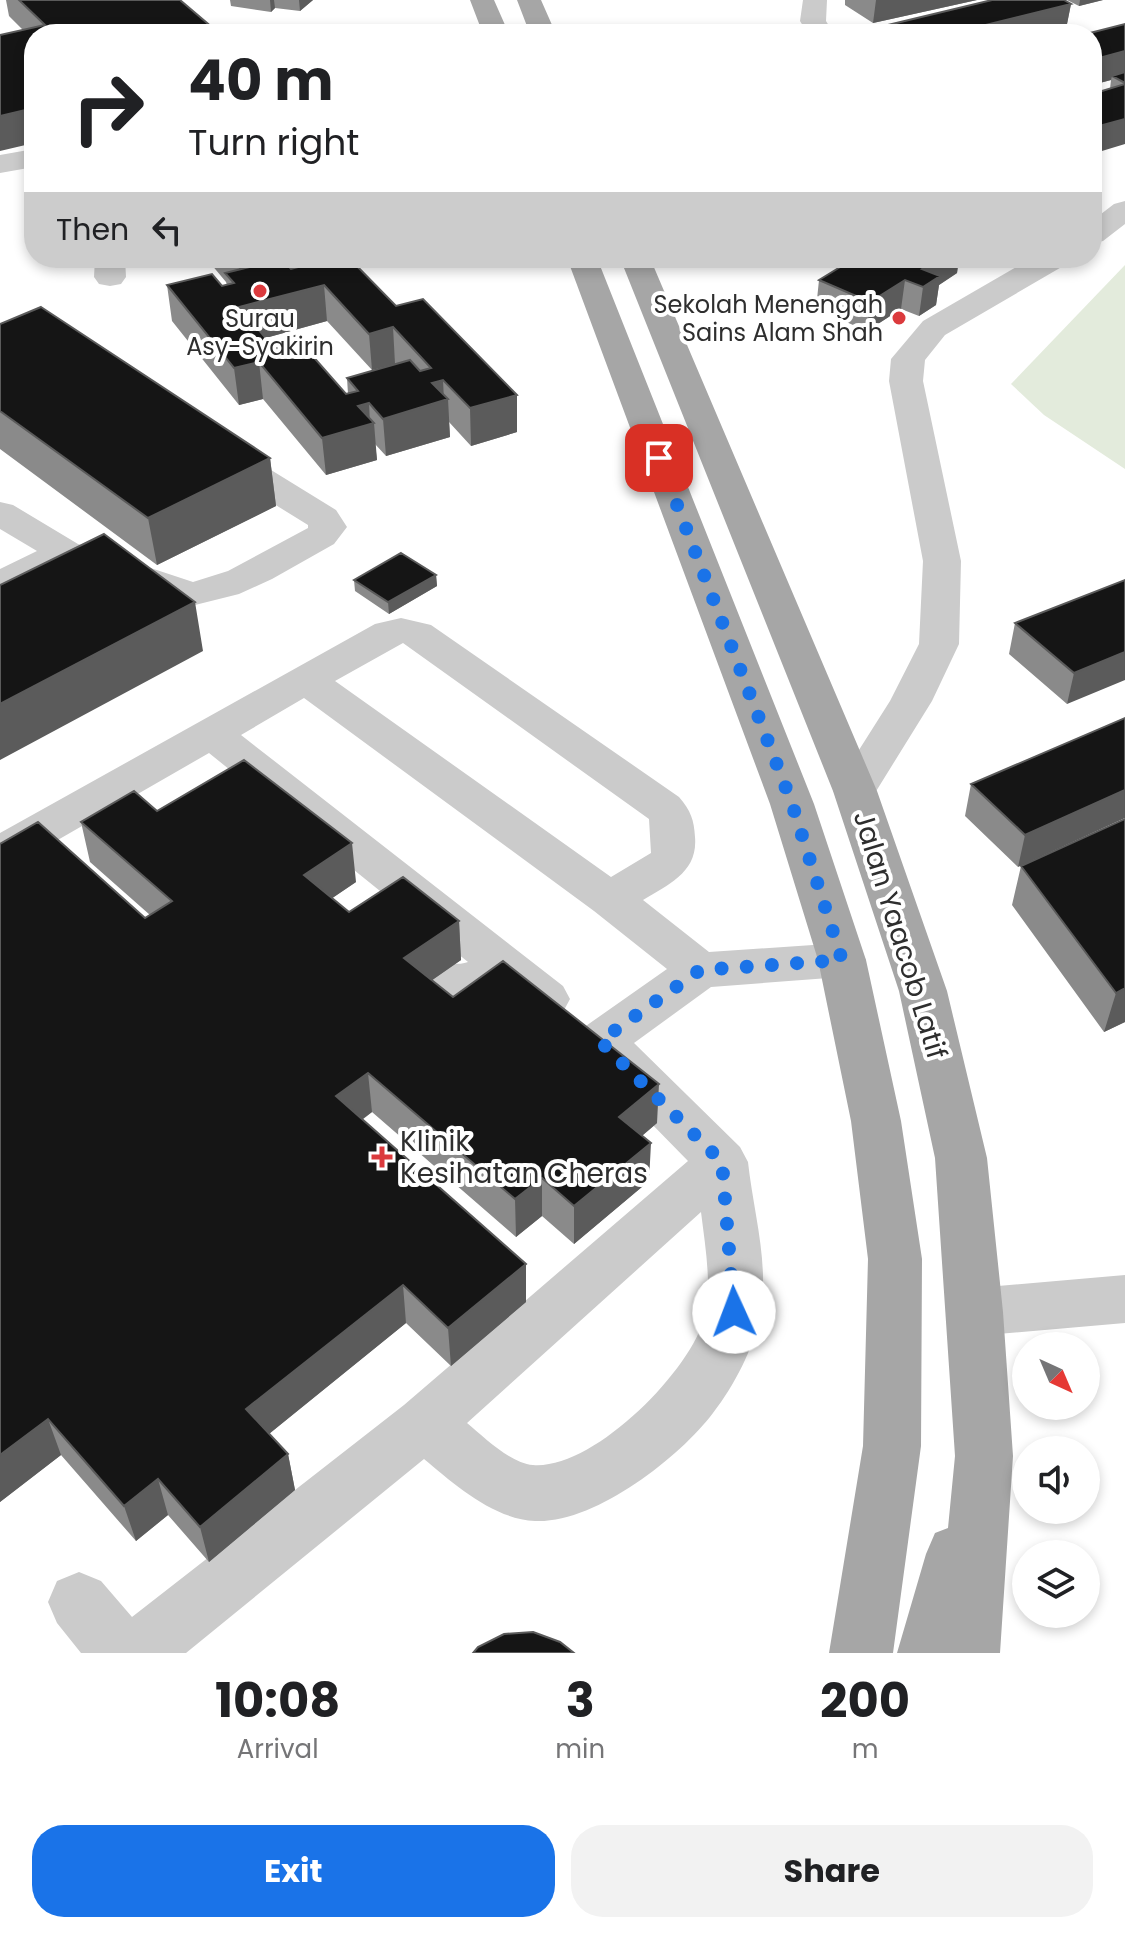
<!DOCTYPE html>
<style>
body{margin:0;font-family:Poppins,sans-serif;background:#f2f2f2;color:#202124;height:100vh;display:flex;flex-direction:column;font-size:30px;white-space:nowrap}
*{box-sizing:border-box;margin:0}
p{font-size:26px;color:#757577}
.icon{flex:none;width:44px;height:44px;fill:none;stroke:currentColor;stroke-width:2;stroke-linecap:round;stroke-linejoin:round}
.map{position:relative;height:1653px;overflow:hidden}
.drawer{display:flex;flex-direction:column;background:#fff;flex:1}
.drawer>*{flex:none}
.banner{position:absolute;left:24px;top:24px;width:1078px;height:244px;border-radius:32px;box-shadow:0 4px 12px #0003;background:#fff;color:#202124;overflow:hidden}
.needle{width:52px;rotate:136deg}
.tools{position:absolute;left:1012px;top:1332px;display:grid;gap:16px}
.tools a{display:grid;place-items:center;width:88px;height:88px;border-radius:50%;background:#fff;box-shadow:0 4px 12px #0003;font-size:40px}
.pin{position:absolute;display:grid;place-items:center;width:68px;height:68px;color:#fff;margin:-34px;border-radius:16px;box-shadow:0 4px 12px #0006}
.me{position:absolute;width:88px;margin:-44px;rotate:358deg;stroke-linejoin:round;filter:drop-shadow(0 0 6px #0008)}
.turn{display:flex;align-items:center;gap:28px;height:168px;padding:0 32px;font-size:36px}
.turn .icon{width:104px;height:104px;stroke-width:2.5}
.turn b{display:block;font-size:56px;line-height:68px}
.then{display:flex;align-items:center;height:76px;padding:0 32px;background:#0003;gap:16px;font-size:30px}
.eta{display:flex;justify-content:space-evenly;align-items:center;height:136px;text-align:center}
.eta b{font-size:48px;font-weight:700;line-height:56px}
.cta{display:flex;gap:16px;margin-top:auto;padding:16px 32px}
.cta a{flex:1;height:92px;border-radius:32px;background:#1a73e8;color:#fff;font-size:32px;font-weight:700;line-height:92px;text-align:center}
.cta a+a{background:#f2f2f2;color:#202124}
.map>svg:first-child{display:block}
.green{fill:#e3ebdc}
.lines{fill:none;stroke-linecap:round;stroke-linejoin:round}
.minor{fill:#cbcbcb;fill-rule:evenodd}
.major{fill:#a6a6a6;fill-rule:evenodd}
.wall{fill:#8a8a8a;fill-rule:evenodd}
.shaded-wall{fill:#5b5b5b}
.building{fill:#151515;stroke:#5b5b5b;stroke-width:2;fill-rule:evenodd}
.route{stroke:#1a73e8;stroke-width:14;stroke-dasharray:0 25.2}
.poi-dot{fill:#db3a3d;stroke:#fff;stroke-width:3}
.labels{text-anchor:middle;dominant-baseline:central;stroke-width:8;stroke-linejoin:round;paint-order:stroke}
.far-poi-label{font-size:24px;fill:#2e2e2e;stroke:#fff;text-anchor:end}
.street-label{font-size:28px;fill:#2e2e2e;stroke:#fff}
.poi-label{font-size:28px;fill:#2e2e2e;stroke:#fff;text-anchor:start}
</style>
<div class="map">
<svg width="1125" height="1653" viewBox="0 0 1125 1653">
<rect width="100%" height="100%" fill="#fff"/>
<path class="green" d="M 1125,265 L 1125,469 L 1044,415 L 1011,384 Z"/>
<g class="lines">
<path class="minor" d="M 803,0 L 827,0 L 826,21 L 834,34 L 808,34 L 800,21 Z
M 34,149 L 34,167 L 0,173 L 0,155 Z
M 1125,201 L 1125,224 L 1103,241 L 1092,244 L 1092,221 L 1114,204 Z
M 95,258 L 125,258 L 126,277 L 121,284 L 110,286 L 99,284 L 94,277 Z
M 1032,258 L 1069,258 L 1065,265 L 945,335 L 925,360 L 923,381 L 961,561 L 959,644 L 932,701 L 870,801 L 855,806 L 840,801 L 833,791 L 890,701 L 919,644 L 923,561 L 889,381 L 891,359 L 923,321 Z
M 224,446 L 237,449 L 336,510 L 347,527 L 334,544 L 272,579 L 239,594 L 191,606 L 68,565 L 14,592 L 0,596 L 0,569 L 37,551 L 0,529 L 0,502 L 13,505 L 78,544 L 193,582 L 228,571 L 308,528 L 308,525 L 211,465 L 206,457 L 211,449 Z
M 401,618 L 431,625 L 679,797 C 691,811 694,820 695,837 C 698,872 669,884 643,900 L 709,952 L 842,943 L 859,948 L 866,960 L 859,972 L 842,977 L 711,987 L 634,1043 L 740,1147 L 748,1162 C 753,1210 770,1266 760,1314 C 754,1348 734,1386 713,1413 C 679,1458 594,1524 535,1521 C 493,1519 454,1484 424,1459 L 186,1653 L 81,1653 L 57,1623 L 48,1602 L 57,1581 L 79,1572 L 101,1581 L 132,1617 L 404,1405 L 688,1161 L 598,1069 L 592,1057 L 583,1054 L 576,1041 L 583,1028 L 667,969 L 594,911 L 304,698 L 241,735 L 563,986 L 570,999 L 563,1012 C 533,1021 522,1006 500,988 L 458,1002 L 421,989 L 414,976 L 421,963 C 444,956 452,968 468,962 L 209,753 L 16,864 L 0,869 L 0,833 L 375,624 ZM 403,643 L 649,819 L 651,853 L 611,877 L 335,681 ZM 701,1212 C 705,1245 712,1283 705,1316 C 691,1371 593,1470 533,1465 C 510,1463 484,1437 467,1423 Z
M 1125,1275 L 1125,1323 L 975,1336 L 955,1329 L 947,1312 L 955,1295 L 975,1288 Z"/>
<path class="major" d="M 470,0 L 494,0 L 509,34 L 483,34 Z
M 517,0 L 541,0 L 556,34 L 530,34 Z
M 567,258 L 597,258 L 814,804 L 866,960 L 901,1121 L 922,1259 L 921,1446 L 893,1653 L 829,1653 L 863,1446 L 868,1259 L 851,1121 L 818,960 L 770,804 Z
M 620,258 L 650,258 L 877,791 L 947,991 L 987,1158 L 1003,1312 L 1013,1456 L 1000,1653 L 897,1653 L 926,1554 L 935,1533 L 948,1528 L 955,1456 L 935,1158 L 899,991 L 833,791 Z"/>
</g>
<path class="wall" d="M 6,0 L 180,0 L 34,34 L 23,30 L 9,16 Z
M 230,0 L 313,0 L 300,11 L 275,8 L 271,12 L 231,6 Z
M 845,0 L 977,0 L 873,23 L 845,5 Z
M 1067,0 L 1103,0 L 1079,6 Z
M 1071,4 L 1066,29 L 1048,34 L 883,34 L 884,26 Z
M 1125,24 L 1125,144 L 1110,89 L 1111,80 L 1092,85 L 1092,34 Z
M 206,258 L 380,258 L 355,264 L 517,432 L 471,446 L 449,422 L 450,437 L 386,456 L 375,444 L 377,460 L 326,475 L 263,399 L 239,405 L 172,321 L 167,285 L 222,286 L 227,285 L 226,282 ZM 327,321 L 372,370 L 396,364 L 347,378 L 348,394 L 346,394 L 270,343 L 265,338 Z
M 855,258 L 959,258 L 957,273 L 939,285 L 936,305 L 919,316 L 901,309 L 867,331 L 816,309 L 819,280 Z
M 0,324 L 270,458 L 276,506 L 157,565 L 0,449 Z
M 436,575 L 437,586 L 389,614 L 355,591 L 354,580 Z
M 1125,580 L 1067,704 L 1009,654 L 1015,623 Z
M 1125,718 L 1018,867 L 965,816 L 971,784 Z
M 157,811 L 356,882 L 332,898 L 349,912 L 459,921 L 461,960 L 432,980 L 453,997 L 657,1123 L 642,1136 L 649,1181 L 574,1244 L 542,1216 L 516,1237 L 372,1112 L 362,1120 L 526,1264 L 526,1302 L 451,1366 L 406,1323 L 269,1434 L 288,1454 L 295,1490 L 209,1562 L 168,1515 L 136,1541 L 61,1455 L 0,1502 L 0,844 L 145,918 L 150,915 L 90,862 L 81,822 Z
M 1125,819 L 1125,1022 L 1104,1032 L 1012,905 L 1021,866 Z"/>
<path class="shaded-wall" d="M 270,0 L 274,0 L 275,8 L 271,12 Z
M 299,0 L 313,0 L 300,11 Z
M 876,0 L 977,0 L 873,23 Z
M 1080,0 L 1103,0 L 1079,6 Z
M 1071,4 L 1066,29 L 1048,34 L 949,34 Z
M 1125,51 L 1125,76 L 1112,76 L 1111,80 L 1092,85 L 1092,60 Z
M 34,108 L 34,143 L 0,151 L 0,116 Z
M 1125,119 L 1125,144 L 1092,154 L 1092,128 Z
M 272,258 L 380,258 L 327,272 L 306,265 L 301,259 L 304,286 L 243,302 L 239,266 Z
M 940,258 L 959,258 L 957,273 L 939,285 L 936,305 L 919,316 L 923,287 L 922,269 Z
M 905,280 L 901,309 L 867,331 L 870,302 Z
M 324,285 L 327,321 L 244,344 L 239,307 Z
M 393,327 L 395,364 L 372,370 L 369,334 Z
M 259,362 L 263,399 L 239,405 L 234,368 Z
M 443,380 L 444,401 L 448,399 L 450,437 L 386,456 L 383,419 L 432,383 Z
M 517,395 L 517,432 L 471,446 L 470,408 Z
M 369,403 L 370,424 L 374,423 L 377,460 L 326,475 L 322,438 L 358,406 Z
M 270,458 L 276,506 L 157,565 L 148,518 Z
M 436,575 L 437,586 L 389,614 L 388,602 Z
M 195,602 L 203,651 L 0,760 L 0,704 Z
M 1125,652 L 1125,680 L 1067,704 L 1074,673 Z
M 1125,790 L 1125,818 L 1018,867 L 1025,835 Z
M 352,843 L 356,882 L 309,914 L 304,875 Z
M 459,921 L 461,960 L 408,997 L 404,958 Z
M 1125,988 L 1125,1022 L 1104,1032 L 1116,993 Z
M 368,1073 L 372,1112 L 341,1135 L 336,1096 Z
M 659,1084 L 657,1123 L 618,1156 L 619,1117 Z
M 651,1143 L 649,1181 L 574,1244 L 574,1206 Z
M 542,1178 L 542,1216 L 516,1237 L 515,1199 Z
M 526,1264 L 526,1302 L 451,1366 L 448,1328 Z
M 403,1285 L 406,1323 L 254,1446 L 246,1409 Z
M 48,1419 L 61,1455 L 0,1502 L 0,1455 Z
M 288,1454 L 295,1490 L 209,1562 L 200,1527 Z
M 158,1479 L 168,1515 L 136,1541 L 124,1506 Z"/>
<path class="building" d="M 19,0 L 180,0 L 220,34 L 34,34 L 34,108 L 0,116 L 0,35 L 45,25 Z
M 992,0 L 1064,0 L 1071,4 L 949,34 L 897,34 L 884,26 Z
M 1125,24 L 1125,51 L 1092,60 L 1092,34 L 1086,34 Z
M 1125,72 L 1125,83 L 1112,76 Z
M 1125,84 L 1125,119 L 1092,128 L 1092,94 Z
M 232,258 L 272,258 L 239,266 Z
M 305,258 L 349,258 L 396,306 L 423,299 L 517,395 L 470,408 L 443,380 L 432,383 L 448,399 L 383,419 L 369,403 L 358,406 L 374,423 L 322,438 L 259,362 L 234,368 L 167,285 L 212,274 L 222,286 L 234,283 L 225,273 L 282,259 L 291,269 L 306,265 L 301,259 ZM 324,285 L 369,334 L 393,327 L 431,368 L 420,371 L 410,360 L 347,378 L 358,391 L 346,394 L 295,336 L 270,343 L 239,307 Z
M 855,258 L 940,258 L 922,269 L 940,276 L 923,287 L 905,280 L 870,302 L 819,280 Z
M 41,307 L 270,458 L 148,518 L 0,411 L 0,324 Z
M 104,534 L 195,602 L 0,704 L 0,585 Z
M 401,553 L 436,575 L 388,602 L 354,580 Z
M 1125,580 L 1125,652 L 1074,673 L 1015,623 Z
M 1125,718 L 1125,790 L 1025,835 L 971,784 Z
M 244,760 L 352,843 L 304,875 L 349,912 L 403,877 L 459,921 L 404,958 L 453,997 L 503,961 L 659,1084 L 619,1117 L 651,1143 L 574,1206 L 542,1178 L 515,1199 L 368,1073 L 336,1096 L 526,1264 L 448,1328 L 403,1285 L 246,1409 L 288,1454 L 200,1527 L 158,1479 L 124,1506 L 48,1419 L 0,1455 L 0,844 L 38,822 L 145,918 L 172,901 L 81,822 L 134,791 L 157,811 Z
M 1125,819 L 1125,988 L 1116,993 L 1021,866 Z
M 533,1632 L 560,1642 L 574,1653 L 473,1653 L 478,1647 L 504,1634 Z"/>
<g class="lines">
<path class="route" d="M 659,458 L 792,804 L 842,960 L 700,970 L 600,1041 L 722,1162 L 734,1312"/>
</g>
<g class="poi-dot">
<circle cx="260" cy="291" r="8"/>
<circle cx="899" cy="318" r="8"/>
<path d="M378 1145h8v8h8v8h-8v8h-8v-8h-8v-8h8z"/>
</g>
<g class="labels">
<g class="far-poi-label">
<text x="883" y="304">Sekolah Menengah<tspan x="883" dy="28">Sains Alam Shah</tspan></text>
<text x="260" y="318" text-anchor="middle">Surau<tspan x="260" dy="28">Asy-Syakirin</tspan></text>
</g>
<g class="street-label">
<text transform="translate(900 935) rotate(73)">Jalan Yaacob Latif</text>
</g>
<g class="poi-label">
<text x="400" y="1141">Klinik<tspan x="400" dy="32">Kesihatan Cheras</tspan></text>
</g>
</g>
</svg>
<div class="tools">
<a><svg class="needle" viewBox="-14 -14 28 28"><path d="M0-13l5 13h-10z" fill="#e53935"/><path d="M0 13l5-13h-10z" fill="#757577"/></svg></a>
<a><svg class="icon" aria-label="sound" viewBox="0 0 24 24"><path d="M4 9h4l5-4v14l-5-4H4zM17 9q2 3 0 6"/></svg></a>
<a><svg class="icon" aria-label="layers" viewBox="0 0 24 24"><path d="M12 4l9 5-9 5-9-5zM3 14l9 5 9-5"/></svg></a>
</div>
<div class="pin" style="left:659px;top:458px;background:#d93025"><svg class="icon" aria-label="arrive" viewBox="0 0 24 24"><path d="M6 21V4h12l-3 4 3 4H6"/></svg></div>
<svg class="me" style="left:734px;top:1312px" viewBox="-20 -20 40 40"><circle r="19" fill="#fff"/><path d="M0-13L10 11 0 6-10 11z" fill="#1a73e8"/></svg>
<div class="banner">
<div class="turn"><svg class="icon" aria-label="right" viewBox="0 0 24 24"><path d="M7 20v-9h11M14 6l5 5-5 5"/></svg><div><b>40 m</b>Turn right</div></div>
<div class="then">Then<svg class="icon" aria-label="left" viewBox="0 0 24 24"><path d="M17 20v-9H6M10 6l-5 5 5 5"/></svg></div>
</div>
</div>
<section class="drawer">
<div class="eta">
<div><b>10:08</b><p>Arrival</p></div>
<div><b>3</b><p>min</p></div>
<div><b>200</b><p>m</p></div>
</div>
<div class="cta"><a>Exit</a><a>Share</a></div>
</section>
